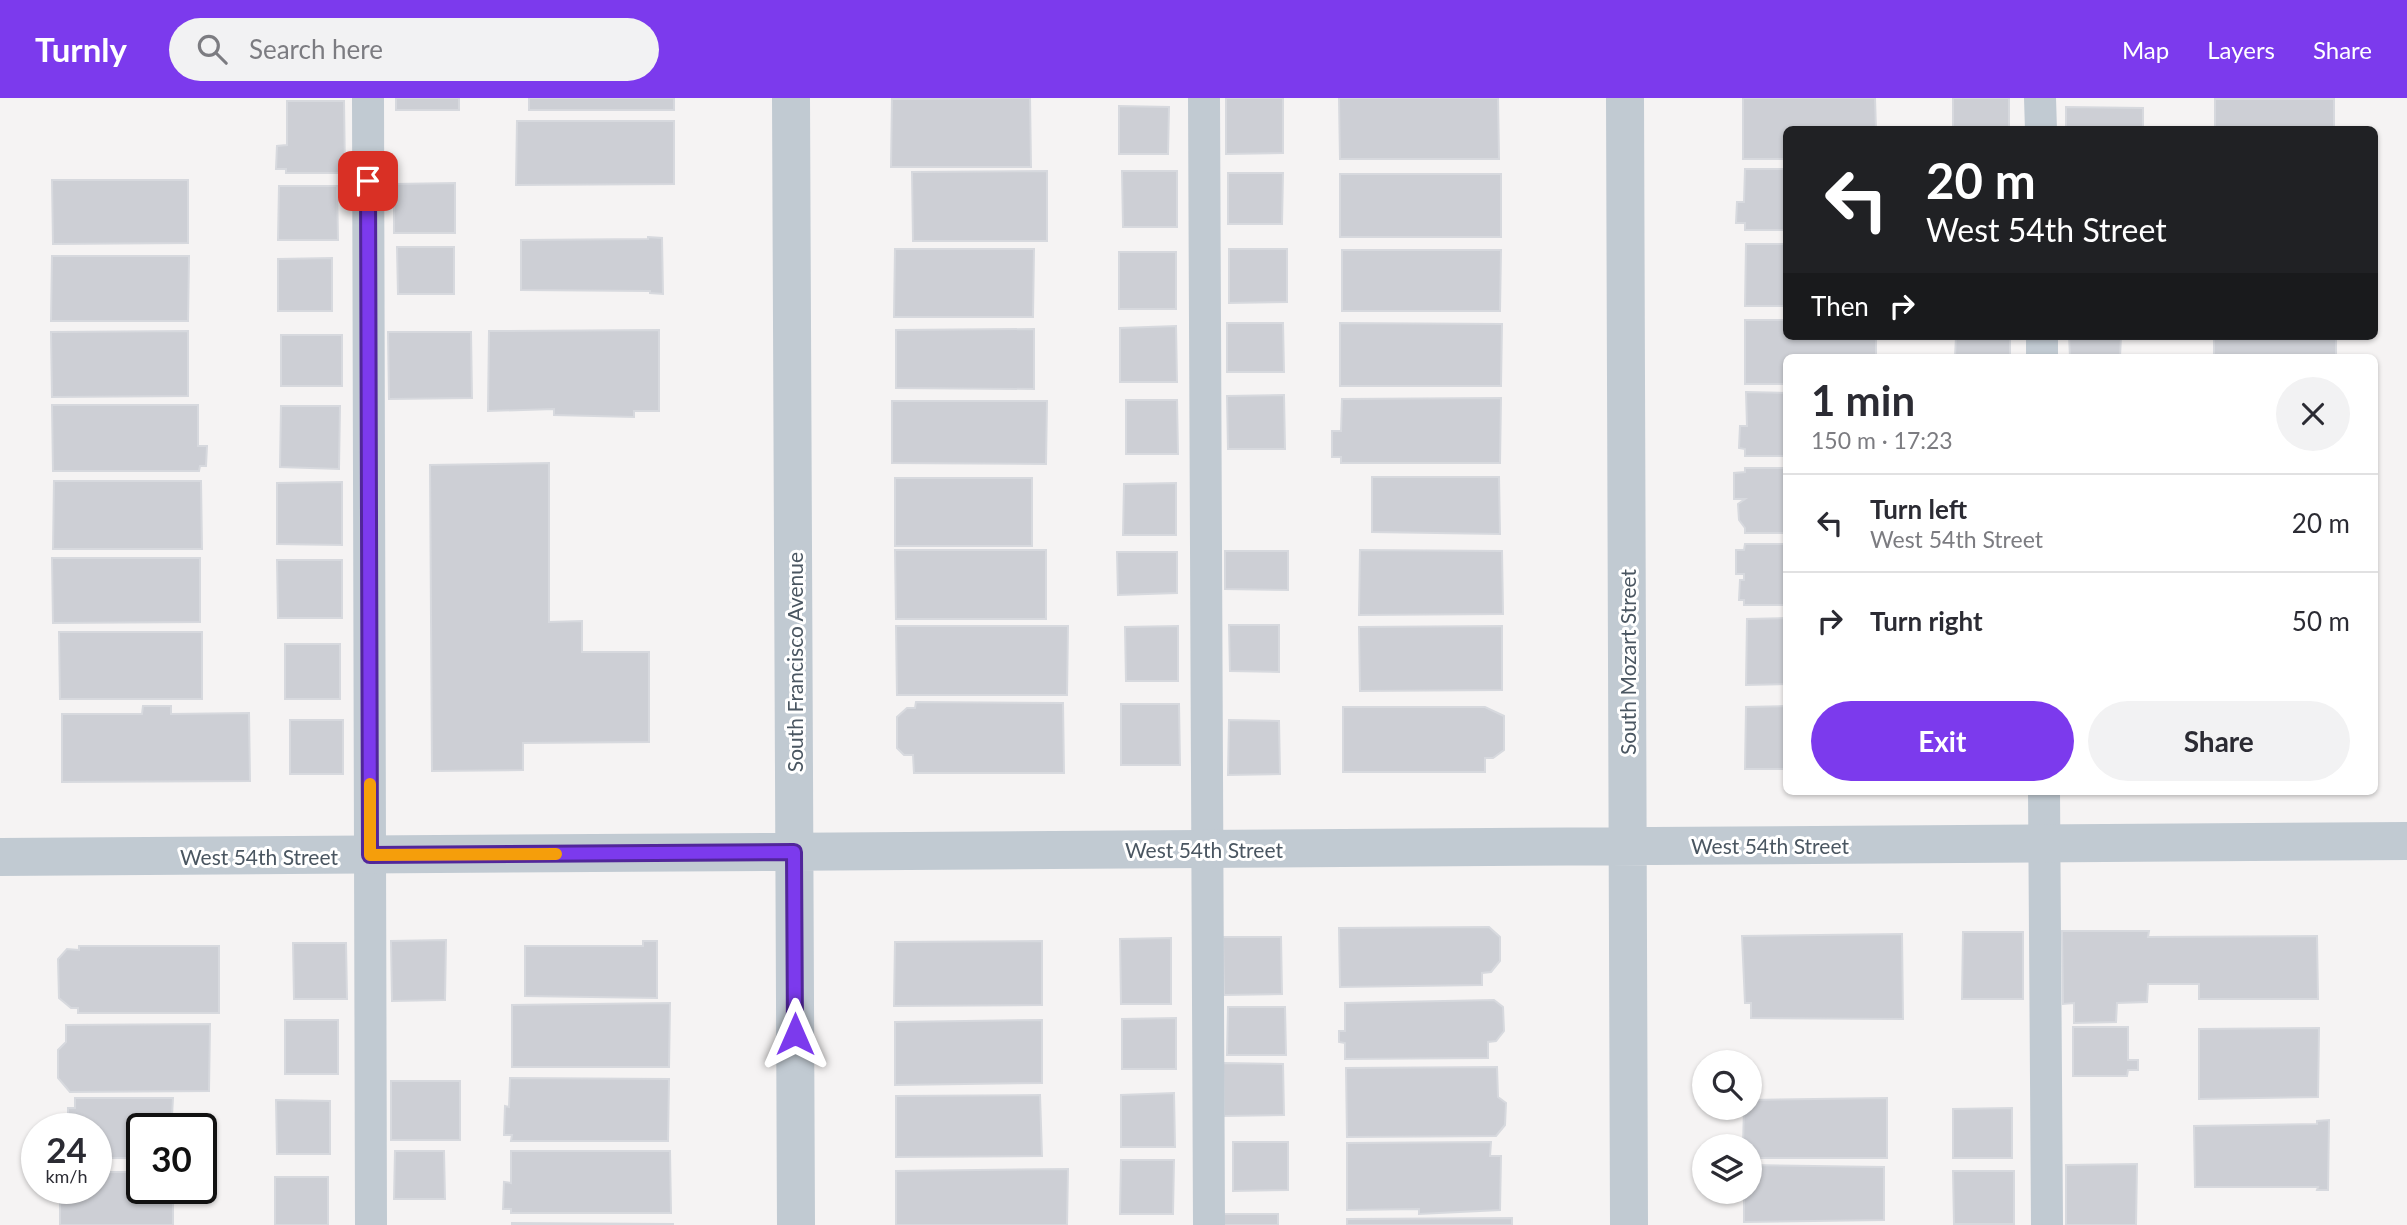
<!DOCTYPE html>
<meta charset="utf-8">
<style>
body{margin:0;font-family:Lato,sans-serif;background:#f2f2f3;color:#2b2b33;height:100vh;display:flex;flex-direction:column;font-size:26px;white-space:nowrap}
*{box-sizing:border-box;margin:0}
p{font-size:23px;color:#7c7c81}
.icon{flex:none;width:38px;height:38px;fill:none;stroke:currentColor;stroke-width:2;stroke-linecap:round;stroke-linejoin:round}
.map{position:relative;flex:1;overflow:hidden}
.drawer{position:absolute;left:1783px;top:256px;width:595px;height:441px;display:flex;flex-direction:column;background:#fff;border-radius:10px;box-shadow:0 2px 5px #0004}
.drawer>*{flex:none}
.guide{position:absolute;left:1783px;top:28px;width:595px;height:214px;border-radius:10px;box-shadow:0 2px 5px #0004;background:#202124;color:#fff;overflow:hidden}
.fabs{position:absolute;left:1692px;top:952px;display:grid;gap:14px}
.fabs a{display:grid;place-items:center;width:70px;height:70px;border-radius:50%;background:#fff;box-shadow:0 2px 5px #0004;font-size:35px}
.speed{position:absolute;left:21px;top:1015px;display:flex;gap:14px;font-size:35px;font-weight:700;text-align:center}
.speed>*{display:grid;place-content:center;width:91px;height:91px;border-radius:50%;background:#fff;box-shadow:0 2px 5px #0004;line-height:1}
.speed small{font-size:18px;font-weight:400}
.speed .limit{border:4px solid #111;border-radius:10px;background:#fff;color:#111}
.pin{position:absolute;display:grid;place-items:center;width:60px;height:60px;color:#fff;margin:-30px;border-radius:14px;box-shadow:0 4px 10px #0006}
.me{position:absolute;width:77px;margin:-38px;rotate:0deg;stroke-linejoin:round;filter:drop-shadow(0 0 5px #0008)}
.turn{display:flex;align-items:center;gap:24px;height:147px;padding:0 28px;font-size:32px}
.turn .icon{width:91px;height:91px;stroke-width:2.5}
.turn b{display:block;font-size:49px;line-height:60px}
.then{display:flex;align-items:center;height:66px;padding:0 28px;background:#0003;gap:14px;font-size:26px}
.round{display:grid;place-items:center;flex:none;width:74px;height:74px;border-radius:37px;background:#f2f2f3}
.head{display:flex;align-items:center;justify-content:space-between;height:119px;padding:0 28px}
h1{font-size:42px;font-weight:700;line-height:52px}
.cta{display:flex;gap:14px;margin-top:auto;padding:14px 28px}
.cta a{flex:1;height:80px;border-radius:42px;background:#7c3aed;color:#fff;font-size:28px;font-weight:700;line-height:80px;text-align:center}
.cta a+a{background:#f2f2f3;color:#2b2b33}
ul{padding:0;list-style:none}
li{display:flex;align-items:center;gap:21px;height:98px;padding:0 28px;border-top:2px solid #e1e1e2}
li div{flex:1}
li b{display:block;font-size:26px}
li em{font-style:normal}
header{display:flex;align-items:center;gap:42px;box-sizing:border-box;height:98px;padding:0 35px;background:#7c3aed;color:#fff}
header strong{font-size:33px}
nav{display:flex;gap:38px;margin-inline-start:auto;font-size:24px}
.search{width:490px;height:63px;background:#f2f2f3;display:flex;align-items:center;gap:18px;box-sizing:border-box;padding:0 24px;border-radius:38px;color:#7c7c81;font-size:26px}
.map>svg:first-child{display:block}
.building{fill:#cdcfd5;stroke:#d7d9de;stroke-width:2}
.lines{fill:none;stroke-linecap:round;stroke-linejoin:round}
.service{stroke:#c1cad2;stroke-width:32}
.minor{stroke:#c1cad2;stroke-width:38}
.route-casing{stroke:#51269a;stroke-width:18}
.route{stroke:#7c3aed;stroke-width:12}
.slow{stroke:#f59e0b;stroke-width:12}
.labels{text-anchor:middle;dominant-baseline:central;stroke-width:6;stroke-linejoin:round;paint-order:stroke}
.street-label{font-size:21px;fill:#4a5661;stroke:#fff}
</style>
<header>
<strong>Turnly</strong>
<div class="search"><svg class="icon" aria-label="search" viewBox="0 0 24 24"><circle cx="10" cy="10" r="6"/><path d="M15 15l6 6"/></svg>Search here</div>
<nav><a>Map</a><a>Layers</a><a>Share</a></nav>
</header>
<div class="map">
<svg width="2407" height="1127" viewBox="0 0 2407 1127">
<rect width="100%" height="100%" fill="#f5f3f3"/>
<path class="building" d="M 396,0 L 459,0 L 459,12 L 396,12 Z
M 529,0 L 674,0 L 674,12 L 529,12 Z
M 1030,0 L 1031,69 L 891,69 L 892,1 Z
M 1226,0 L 1283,0 L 1283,55 L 1226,56 Z
M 1339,0 L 1498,0 L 1499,61 L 1340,61 Z
M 1743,0 L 1875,0 L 1876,32 L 1787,32 L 1787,61 L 1743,61 Z
M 1953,0 L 2009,0 L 2009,32 L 1953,32 Z
M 2215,1 L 2334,1 L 2334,32 L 2215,32 Z
M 287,3 L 344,3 L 345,75 L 286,75 L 286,71 L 276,71 L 277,48 L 287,47 Z
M 1119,8 L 1169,9 L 1168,56 L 1119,56 Z
M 2066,9 L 2143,10 L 2143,32 L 2066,32 Z
M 517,23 L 674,23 L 674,86 L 516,87 Z
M 1745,71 L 1787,71 L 1787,132 L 1745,132 L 1745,125 L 1736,125 L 1737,104 L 1744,104 Z
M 1047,73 L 1047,143 L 913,143 L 912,74 Z
M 1122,73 L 1177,73 L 1177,129 L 1123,129 Z
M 1228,75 L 1283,75 L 1282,126 L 1228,126 Z
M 1340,76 L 1501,76 L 1501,139 L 1340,139 Z
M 52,82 L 188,82 L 188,145 L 53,146 Z
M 455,85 L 455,135 L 394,135 L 394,86 Z
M 279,88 L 337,88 L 338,142 L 278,142 Z
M 648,139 L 662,140 L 663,196 L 650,195 L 650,193 L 521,192 L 521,142 L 648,141 Z
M 1746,146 L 1787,146 L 1787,208 L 1745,208 Z
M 397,149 L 454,149 L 454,196 L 398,196 Z
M 895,151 L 1034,151 L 1033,219 L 894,219 Z
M 1229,151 L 1287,151 L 1287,204 L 1229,205 Z
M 1342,152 L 1501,152 L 1500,213 L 1342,213 Z
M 1119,154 L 1176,154 L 1176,211 L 1119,211 Z
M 52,158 L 189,158 L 188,223 L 51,223 Z
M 332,160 L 332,213 L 278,213 L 278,161 Z
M 1745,222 L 1787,222 L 1787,238 L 1876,238 L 1876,259 L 1787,259 L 1787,286 L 1745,286 Z
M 1227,225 L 1283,225 L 1284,274 L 1227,274 Z
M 1340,225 L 1502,226 L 1501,288 L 1340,288 Z
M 1176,228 L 1177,284 L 1120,284 L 1120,230 Z
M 1034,231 L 1034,291 L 896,290 L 896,232 Z
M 659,232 L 659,313 L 634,313 L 634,319 L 554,317 L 554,311 L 488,313 L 489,233 Z
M 188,233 L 188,298 L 52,299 L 51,234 Z
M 388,234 L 471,234 L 472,300 L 389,301 Z
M 281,237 L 342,237 L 342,288 L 281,288 Z
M 1956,238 L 2010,238 L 2010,259 L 1955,259 Z
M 2069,238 L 2121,238 L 2120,259 L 2070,259 Z
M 2214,238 L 2336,238 L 2336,259 L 2214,259 Z
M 1746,294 L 1787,295 L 1787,358 L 1745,358 L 1745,351 L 1739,350 L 1740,328 L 1747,328 Z
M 1284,297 L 1285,351 L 1228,351 L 1227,298 Z
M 1501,300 L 1500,365 L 1341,365 L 1341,359 L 1332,359 L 1332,333 L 1341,333 L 1342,301 Z
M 1126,302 L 1177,302 L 1178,356 L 1126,356 Z
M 892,303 L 1047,303 L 1046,366 L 892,365 Z
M 52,307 L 198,307 L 198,348 L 207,348 L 206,368 L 200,368 L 199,373 L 53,373 Z
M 281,308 L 340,308 L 339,371 L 280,369 Z
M 549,365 L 549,524 L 582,523 L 582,554 L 649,554 L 649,644 L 523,645 L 523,672 L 432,673 L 430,367 Z
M 1745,370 L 1787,370 L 1787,435 L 1745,435 L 1745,430 L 1739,422 L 1738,406 L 1745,401 L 1734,401 L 1734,375 L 1745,374 Z
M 1372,379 L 1499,379 L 1500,436 L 1372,434 Z
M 895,380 L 1032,380 L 1032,448 L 895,448 Z
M 54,383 L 201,383 L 202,451 L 53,451 Z
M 342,384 L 342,447 L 277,446 L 277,385 Z
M 1176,385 L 1176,437 L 1123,437 L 1124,386 Z
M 1745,446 L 1787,446 L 1787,507 L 1744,507 L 1744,502 L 1739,502 L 1740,482 L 1744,482 L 1744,476 L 1736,476 L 1736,452 L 1744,452 Z
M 895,452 L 1046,452 L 1046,521 L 896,521 Z
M 1360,452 L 1502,453 L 1503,516 L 1359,517 Z
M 1225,453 L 1288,453 L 1288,492 L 1225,491 Z
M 1117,454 L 1177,454 L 1177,495 L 1118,497 Z
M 52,460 L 200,460 L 200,524 L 53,525 Z
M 277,462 L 342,462 L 342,520 L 278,520 Z
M 1787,520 L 1787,586 L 1746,587 L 1747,521 Z
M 1229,527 L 1279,527 L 1279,574 L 1230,573 Z
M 896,528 L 1068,528 L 1067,597 L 897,597 Z
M 1178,528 L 1178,583 L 1126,583 L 1125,529 Z
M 1502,528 L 1502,592 L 1360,593 L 1359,529 Z
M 59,534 L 202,534 L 202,601 L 60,601 Z
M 285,546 L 340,546 L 340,601 L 285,601 Z
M 916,604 L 1063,605 L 1064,675 L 914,675 L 913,657 L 904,657 L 897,650 L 897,619 L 907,610 L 915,610 Z
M 1121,606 L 1179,606 L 1180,667 L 1121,667 Z
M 143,608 L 171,608 L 171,616 L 249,615 L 250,683 L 62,684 L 62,616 L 142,616 Z
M 1787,608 L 1787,671 L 1745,671 L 1746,609 Z
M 1343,609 L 1485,609 L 1504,618 L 1504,652 L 1493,660 L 1485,660 L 1485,674 L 1343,674 Z
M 290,622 L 343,622 L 343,676 L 290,676 Z
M 1229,622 L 1279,623 L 1280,676 L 1228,677 Z
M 1489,829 L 1500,839 L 1500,863 L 1491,874 L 1482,875 L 1482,887 L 1340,889 L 1339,830 Z
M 2062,833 L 2149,833 L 2148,839 L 2317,838 L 2318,901 L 2199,901 L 2199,886 L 2148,886 L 2147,904 L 2117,905 L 2116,924 L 2074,925 L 2074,905 L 2063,906 Z
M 1963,834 L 2023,834 L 2023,901 L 1962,901 Z
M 1902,836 L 1903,921 L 1751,920 L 1751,905 L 1745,905 L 1742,838 Z
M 1223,839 L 1281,839 L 1282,896 L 1224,897 Z
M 1171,840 L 1171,906 L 1121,906 L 1120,841 Z
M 446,842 L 445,902 L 392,903 L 391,843 Z
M 643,843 L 657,843 L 657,900 L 525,898 L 525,848 L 643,848 Z
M 1042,843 L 1042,907 L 894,908 L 895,844 Z
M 293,845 L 346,845 L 347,901 L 294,901 Z
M 79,848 L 219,848 L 219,915 L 78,915 L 78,910 L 71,910 L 59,900 L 58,861 L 67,851 L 79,852 Z
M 1494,902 L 1503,909 L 1504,933 L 1496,943 L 1488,944 L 1488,960 L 1345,961 L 1345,945 L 1339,944 L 1339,933 L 1345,933 L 1345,905 Z
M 670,905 L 669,969 L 512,969 L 512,907 Z
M 1228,909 L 1285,909 L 1286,957 L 1227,957 Z
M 1176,920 L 1176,971 L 1122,971 L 1122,921 Z
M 285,922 L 338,922 L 338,976 L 285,976 Z
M 1042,922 L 1042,985 L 895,987 L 895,924 Z
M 210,926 L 209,993 L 70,994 L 58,980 L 58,952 L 66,944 L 66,927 Z
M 2073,929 L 2128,929 L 2128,962 L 2138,962 L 2138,972 L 2128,972 L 2127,978 L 2073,978 Z
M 2319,930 L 2318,999 L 2199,1001 L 2199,931 Z
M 1223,965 L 1283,966 L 1284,1017 L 1224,1018 Z
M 1497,969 L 1498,999 L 1506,1005 L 1505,1027 L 1496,1038 L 1347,1039 L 1346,970 Z
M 510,980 L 669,981 L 668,1043 L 511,1043 L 512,1037 L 504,1037 L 505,1008 L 509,1009 Z
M 391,983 L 460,983 L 460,1042 L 391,1042 Z
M 1174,995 L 1175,1049 L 1121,1049 L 1121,997 Z
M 1040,997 L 1042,1058 L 896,1059 L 896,998 Z
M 75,1000 L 173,1000 L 172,1018 L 180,1019 L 180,1031 L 142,1031 L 142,1060 L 96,1060 L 96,1031 L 61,1031 L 61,1024 L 68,1024 L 68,1010 L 75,1010 Z
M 1887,1000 L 1887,1060 L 1750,1060 L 1750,1048 L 1743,1048 L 1744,1010 L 1750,1010 L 1750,1002 Z
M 276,1002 L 330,1003 L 330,1056 L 277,1056 Z
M 2012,1010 L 2012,1060 L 1953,1060 L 1953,1011 Z
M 2329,1022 L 2328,1092 L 2317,1092 L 2318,1089 L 2195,1089 L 2194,1028 L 2317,1026 L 2317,1023 Z
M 1233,1044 L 1288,1044 L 1288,1092 L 1233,1093 Z
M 1491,1044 L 1490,1058 L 1501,1058 L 1500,1112 L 1419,1116 L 1419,1111 L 1347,1112 L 1347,1045 Z
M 395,1053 L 444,1053 L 445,1101 L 394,1101 Z
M 511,1053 L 670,1053 L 671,1115 L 511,1115 L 511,1111 L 503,1111 L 504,1084 L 511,1085 Z
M 1121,1062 L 1174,1062 L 1173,1116 L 1120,1116 Z
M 2137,1066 L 2136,1127 L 2066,1127 L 2066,1067 Z
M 1750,1067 L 1884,1069 L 1884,1122 L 1744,1124 L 1744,1094 L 1750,1094 Z
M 1068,1071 L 1067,1127 L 896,1127 L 896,1073 Z
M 1953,1073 L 2014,1073 L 2014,1126 L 1954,1126 Z
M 96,1074 L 142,1074 L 142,1090 L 173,1094 L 173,1127 L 60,1127 L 60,1090 L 96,1090 Z
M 275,1079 L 328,1079 L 328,1127 L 275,1127 Z
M 1224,1116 L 1278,1116 L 1278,1127 L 1224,1127 Z
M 1512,1120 L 1512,1127 L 1347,1127 L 1347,1121 Z
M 512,1125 L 673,1126 L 673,1127 L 512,1127 Z"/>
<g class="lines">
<path class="service" d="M 368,0 L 371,1127
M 1204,0 L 1209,1127
M 2040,0 L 2041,32
M 2042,238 L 2042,259
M 2044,693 L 2047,1127"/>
<path class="minor" d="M 791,0 L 796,1127
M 1625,0 L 1629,1127
M 0,759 L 2407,743"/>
</g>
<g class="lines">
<g class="route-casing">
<path id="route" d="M 368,83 L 370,757 L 794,754 L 795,936"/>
</g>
<use href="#route" class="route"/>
<path class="slow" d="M 370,686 L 370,757 L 556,756"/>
</g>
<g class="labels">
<g class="street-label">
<text transform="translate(794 564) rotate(-90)">South Francisco Avenue</text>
<text transform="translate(1627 564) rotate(-90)">South Mozart Street</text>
<text x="1770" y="747">West 54th Street</text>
<text x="1204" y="751">West 54th Street</text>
<text x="259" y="758">West 54th Street</text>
</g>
</g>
</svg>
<div class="fabs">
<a><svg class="icon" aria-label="search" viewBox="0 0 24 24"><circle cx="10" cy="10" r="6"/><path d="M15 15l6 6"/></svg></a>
<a><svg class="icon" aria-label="layers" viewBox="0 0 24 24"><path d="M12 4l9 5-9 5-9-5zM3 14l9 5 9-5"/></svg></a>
</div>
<div class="speed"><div>24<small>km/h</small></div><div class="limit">30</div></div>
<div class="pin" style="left:368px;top:83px;background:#d93025"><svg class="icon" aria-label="arrive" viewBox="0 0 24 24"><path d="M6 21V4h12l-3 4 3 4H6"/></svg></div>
<svg class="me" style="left:795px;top:936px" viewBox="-20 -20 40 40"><path d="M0-17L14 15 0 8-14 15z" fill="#7c3aed" stroke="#fff" stroke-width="4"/></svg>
<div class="guide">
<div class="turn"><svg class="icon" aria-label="left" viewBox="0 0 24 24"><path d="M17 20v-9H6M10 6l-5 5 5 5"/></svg><div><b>20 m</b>West 54th Street</div></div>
<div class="then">Then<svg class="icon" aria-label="right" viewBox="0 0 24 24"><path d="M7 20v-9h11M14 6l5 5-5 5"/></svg></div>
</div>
<section class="drawer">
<div class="head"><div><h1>1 min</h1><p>150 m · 17:23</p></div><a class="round"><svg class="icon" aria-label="close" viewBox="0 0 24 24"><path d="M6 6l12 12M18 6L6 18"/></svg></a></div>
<ul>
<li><svg class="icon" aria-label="left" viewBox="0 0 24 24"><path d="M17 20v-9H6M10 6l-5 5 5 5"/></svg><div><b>Turn left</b><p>West 54th Street</p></div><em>20 m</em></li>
<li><svg class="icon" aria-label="right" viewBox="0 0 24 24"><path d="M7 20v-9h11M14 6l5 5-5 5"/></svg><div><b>Turn right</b></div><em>50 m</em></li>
</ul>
<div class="cta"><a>Exit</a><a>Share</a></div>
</section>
</div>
